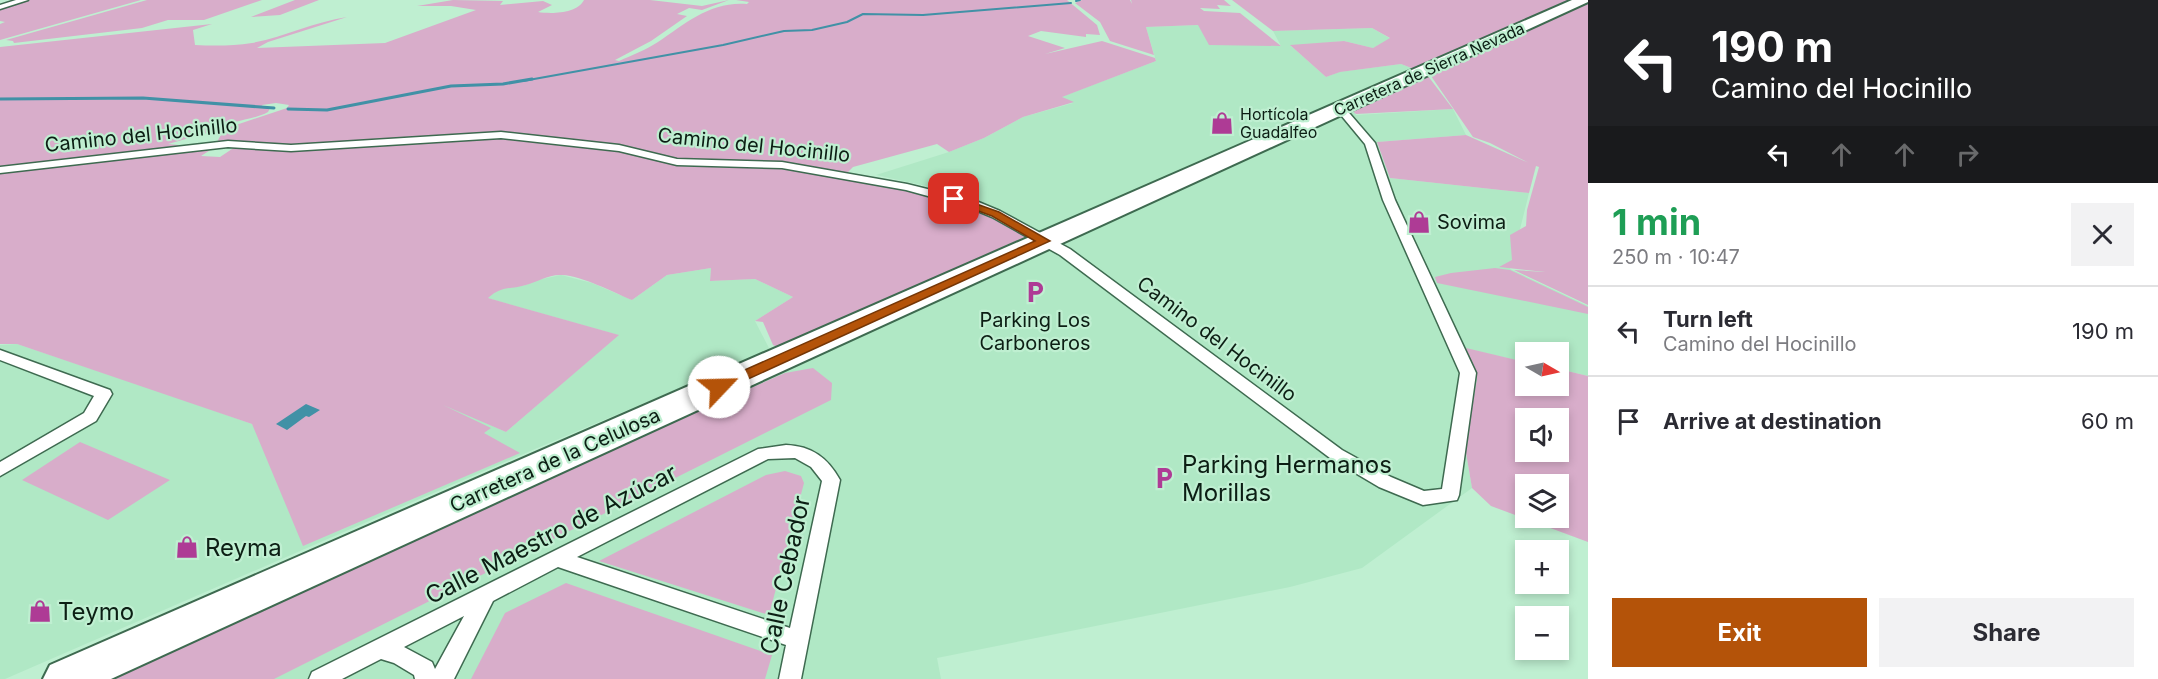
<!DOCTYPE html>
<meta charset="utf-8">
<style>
body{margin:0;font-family:Inter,sans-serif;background:#f2f2f3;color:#2b2b33;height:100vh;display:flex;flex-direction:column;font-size:22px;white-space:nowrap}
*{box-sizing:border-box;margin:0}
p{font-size:20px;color:#7c7c81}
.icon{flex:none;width:33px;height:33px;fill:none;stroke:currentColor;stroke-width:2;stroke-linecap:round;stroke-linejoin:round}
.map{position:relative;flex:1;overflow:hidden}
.details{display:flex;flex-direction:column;background:#fff;width:570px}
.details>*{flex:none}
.top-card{background:#202124;color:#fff;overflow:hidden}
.needle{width:39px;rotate:99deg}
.buttons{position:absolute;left:1515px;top:342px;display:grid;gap:12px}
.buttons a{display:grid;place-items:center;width:54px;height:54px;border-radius:0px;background:#fff;box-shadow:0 3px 9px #0003;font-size:30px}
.pin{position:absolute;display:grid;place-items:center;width:51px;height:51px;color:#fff;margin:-26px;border-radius:12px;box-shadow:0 3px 9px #0006}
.me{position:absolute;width:66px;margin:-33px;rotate:66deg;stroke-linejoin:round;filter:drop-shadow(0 0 4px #0008)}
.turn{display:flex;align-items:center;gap:21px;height:126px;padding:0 24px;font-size:27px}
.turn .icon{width:78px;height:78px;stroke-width:2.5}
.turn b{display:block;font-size:42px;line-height:51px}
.lanes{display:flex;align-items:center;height:57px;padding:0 24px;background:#0003;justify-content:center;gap:30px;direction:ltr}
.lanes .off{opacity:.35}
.round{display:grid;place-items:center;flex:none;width:63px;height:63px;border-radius:0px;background:#f2f2f3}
.head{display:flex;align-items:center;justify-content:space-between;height:102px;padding:0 24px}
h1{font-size:36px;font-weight:700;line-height:45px;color:#1e9e55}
.primary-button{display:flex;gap:12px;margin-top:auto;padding:12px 24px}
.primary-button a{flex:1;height:69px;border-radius:0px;background:#b45309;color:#fff;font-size:24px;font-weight:700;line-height:69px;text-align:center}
.primary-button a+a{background:#f2f2f3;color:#2b2b33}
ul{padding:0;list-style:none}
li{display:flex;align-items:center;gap:18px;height:90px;padding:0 24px;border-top:2px solid #e1e1e2}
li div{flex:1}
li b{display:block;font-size:22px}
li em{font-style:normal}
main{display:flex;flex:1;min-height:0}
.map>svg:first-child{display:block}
.built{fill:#b0e8c5}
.green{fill:#d8adca;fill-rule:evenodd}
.water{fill:#4191a6}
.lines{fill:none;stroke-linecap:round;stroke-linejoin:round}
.stream-far1{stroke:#4191a6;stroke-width:2}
.stream{stroke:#4191a6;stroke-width:3}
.street-casing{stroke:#3e6a50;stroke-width:3}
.highway-casing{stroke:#3e6a50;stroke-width:4}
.street{fill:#fff;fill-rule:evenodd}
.highway{fill:#fff;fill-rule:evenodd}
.route{fill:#b45309;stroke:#753606;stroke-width:1.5}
.labels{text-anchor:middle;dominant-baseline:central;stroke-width:4.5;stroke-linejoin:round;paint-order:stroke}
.far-street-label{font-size:16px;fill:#0c1e14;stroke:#bfefd1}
.far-poi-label{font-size:16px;fill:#0c1e14;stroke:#bfefd1;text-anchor:start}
.street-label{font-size:20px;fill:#0c1e14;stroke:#bfefd1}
.poi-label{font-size:20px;fill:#0c1e14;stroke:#bfefd1;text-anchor:start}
.near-poi-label{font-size:24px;fill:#0c1e14;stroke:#bfefd1;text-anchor:start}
.near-street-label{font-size:24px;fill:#0c1e14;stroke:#bfefd1}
</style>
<main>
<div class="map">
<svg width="1588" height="679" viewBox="0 0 1588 679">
<rect width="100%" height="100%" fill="#bfefd1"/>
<path class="built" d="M 1199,25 L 1281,46 L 1273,31 L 1372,28 L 1391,39 L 1373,48 L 1344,41 L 1291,46 L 1326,77 L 1339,72 L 1401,64 L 1414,69 L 1349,100 L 1356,115 L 1453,109 L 1466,135 L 1377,142 L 1390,178 L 1529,193 L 1510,269 L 1588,306 L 1588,376 L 1559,369 L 1558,352 L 1526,352 L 1525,362 L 1467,349 L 1477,379 L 1465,447 L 1472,488 L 1362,568 L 1290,587 L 937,658 L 941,679 L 114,679 L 812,353 L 1040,232 L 990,206 L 926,186 L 876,175 L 949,152 L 984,138 L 1023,117 L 1073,103 L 1061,97 L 1156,61 L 1146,27 Z
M 711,268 L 710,281 L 755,279 L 793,297 L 755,321 L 770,350 L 535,449 L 5,679 L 0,679 L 0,345 L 17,344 L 161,392 L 252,424 L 256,431 L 367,370 L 506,432 L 618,335 L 487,298 L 499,289 L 526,285 L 537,280 L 561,275 L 592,283 L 632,300 L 667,275 Z"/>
<path class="green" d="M 30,0 L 141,0 L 0,40 L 0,24 L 5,22 L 0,21 L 0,8 Z
M 147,0 L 262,0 L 204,20 L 168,20 L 142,28 L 14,43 L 13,41 L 6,40 Z
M 295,0 L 319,0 L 280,15 L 251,17 Z
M 453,0 L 503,1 L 500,5 L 543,1 L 552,5 L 538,12 C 551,14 577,14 584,0 L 650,0 L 702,6 L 729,0 L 702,10 L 689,8 L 677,14 L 687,16 L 651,41 L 615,60 L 619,61 C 632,55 646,50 658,42 C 686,23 711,1 747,4 L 749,2 L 736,0 L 1067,0 L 1097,25 L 1100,35 L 1086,34 L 1086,37 L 1041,31 L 1028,36 L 1065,48 L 1045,54 L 1102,41 L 1155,58 L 1156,61 L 1062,97 L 1074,102 L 1023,117 L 984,138 L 949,152 L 937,144 L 853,167 L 847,173 L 775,162 L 673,159 L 621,146 L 499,133 L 294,145 L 217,142 L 224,129 L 287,108 L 289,105 L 276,103 L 262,105 L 263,108 L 270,108 L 268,112 C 252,121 228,120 214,131 L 168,144 L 188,146 L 0,168 L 0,47 L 212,24 L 193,30 L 195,45 C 214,46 233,46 252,43 C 284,37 314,22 347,17 L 268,42 L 257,48 L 385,43 L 476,10 L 451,6 L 417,6 Z
M 1082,0 L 1130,0 L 1132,4 L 1131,0 L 1224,0 L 1231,6 L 1217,5 L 1220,9 L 1200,8 L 1204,11 L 1240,13 L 1281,46 L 1209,45 L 1198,25 L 1146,27 L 1154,55 L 1110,41 L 1100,22 L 1075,3 Z
M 1232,0 L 1572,0 L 1414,69 L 1401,64 L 1340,72 L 1326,77 L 1290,45 L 1344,41 L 1373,48 L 1390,38 L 1372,28 L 1273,31 Z
M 1588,3 L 1588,305 L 1514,270 L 1545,272 L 1499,267 L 1512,260 L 1510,235 L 1526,226 L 1527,210 L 1539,167 L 1536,166 L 1529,193 L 1390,178 L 1377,142 L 1466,135 L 1529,163 L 1490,143 L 1473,137 L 1431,76 Z
M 1428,76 L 1453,109 L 1356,114 L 1351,110 Z
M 498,137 L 616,150 L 678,166 L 782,169 L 893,186 L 972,208 L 1027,236 L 780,348 L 773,345 L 763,322 L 755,321 L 793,297 L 755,279 L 710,281 L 711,268 L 667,275 L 632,300 C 612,292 583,276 562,275 C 549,274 537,282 526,285 C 510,290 502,285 488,298 L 619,335 L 506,432 L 443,405 L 491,428 L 484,433 L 520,453 L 303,546 L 252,424 L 17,344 L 0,344 L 0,172 L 215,147 L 201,156 L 220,157 L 235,147 Z
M 1495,268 L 1510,270 L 1588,307 L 1588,314 L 1437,283 L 1435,277 L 1451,273 Z
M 1466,348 L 1525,362 L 1526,386 L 1558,386 L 1559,369 L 1588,376 L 1588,542 L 1491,506 L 1472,488 L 1465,447 L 1477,379 ZM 1526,418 L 1558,418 L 1558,452 L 1526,452 ZM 1526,484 L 1558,484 L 1558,518 L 1526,518 Z
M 813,368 L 832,383 L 831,400 L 274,679 L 114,679 L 565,469 L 785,373 Z
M 80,442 L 170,480 L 108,520 L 22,480 Z
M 785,471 L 801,476 L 804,483 L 769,615 L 599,561 L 766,475 Z
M 566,583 L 772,655 L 765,679 L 471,679 L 505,613 Z"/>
<path class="water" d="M 306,404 L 320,410 L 309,417 L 306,416 L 287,430 L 276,424 Z"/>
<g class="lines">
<path class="stream-far1" d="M 1076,1 L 1080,0
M 523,81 L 723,45 L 784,31 L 812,30 L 847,22 L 863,14 L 923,15 L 1071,3"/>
<path class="stream" d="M 0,99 L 143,98 L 274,108
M 288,109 L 327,110 L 451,86 L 503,84 L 532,79"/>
<g class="street-casing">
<path id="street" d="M 16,0 L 28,0 L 0,9 L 0,5 Z
M 1341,106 L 1344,107 L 1375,143 L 1395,200 L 1476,373 L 1459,495 L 1457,500 L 1423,505 L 1379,487 L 1330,458 L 1060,255 L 992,217 L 968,207 L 906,190 L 782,168 L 677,165 L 619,151 L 501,138 L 291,151 L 228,147 L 0,173 L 0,167 L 228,141 L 291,145 L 501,132 L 619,145 L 677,159 L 782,162 L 907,184 L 976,201 L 1000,211 L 1070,249 L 1342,450 L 1391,477 L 1424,491 L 1442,489 L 1460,373 L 1383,200 L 1365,144 L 1336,109 Z
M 0,350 L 110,390 L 112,394 L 96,421 L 0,476 L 0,462 L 84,413 L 94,396 L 0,360 Z
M 786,445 C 812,446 828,458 840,480 L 801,679 L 779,679 L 786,645 L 558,567 L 493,601 L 454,679 L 415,679 L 414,675 L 394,663 L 381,659 L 342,679 L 309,679 L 312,672 L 758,449 ZM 795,458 L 811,467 L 822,481 L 790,628 L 577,557 L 768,459 ZM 464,616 L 435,669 L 432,662 L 404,647 Z"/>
</g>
<g class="highway-casing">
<path id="highway" d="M 1572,0 L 1588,0 L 1588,2 L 111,679 L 43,679 L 50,665 Z"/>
</g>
<use href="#street" class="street"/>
<use href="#highway" class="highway"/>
</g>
<path class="route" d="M 954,196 L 999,212 L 1050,241 L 724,390 L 713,390 L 711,387 L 713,384 L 1035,241 L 992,216 L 951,201 L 951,197 Z"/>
<defs>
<g id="shop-bare" transform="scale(1.8)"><path d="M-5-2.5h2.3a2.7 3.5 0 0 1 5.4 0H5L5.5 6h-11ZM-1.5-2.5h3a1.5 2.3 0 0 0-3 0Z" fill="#ae3b95" stroke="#bfefd1" stroke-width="2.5" paint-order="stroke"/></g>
<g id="parking-bare" transform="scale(1.8)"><path d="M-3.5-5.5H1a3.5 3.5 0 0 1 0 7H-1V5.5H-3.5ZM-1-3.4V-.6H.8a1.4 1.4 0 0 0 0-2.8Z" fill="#ae3b95" stroke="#bfefd1" stroke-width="2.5" paint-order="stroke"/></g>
</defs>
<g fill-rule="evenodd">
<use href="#shop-bare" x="1222" y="123"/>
<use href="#shop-bare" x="1419" y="222"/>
<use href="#parking-bare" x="1035" y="292"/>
<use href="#parking-bare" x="1164" y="478"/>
<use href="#shop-bare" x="187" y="547"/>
<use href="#shop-bare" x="40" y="611"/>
</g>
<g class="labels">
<g class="far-street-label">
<text transform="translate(1429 69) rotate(-24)">Carretera de Sierra Nevada</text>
</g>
<g class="far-poi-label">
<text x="1240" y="114">Hortícola<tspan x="1240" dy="18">Guadalfeo</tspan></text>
</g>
<g class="street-label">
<text transform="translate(141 135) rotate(-6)">Camino del Hocinillo</text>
<text transform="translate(754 145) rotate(6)">Camino del Hocinillo</text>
<text transform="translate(1217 339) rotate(37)">Camino del Hocinillo</text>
<text transform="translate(555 460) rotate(-24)">Carretera de la Celulosa</text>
</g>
<g class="poi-label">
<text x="1437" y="222">Sovima</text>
<text x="1035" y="320" text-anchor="middle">Parking Los<tspan x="1035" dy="23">Carboneros</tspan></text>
</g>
<g class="near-poi-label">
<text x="1182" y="464">Parking Hermanos<tspan x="1182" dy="28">Morillas</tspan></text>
<text x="205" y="547">Reyma</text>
<text x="58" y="611">Teymo</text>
</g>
<g class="near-street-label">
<text transform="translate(551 534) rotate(-27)">Calle Maestro de Azúcar</text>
<text transform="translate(785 575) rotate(-78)">Calle Cebador</text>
</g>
</g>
</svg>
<div class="buttons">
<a><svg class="needle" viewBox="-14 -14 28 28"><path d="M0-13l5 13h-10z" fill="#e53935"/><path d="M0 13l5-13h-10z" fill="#7c7c81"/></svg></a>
<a><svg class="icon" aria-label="sound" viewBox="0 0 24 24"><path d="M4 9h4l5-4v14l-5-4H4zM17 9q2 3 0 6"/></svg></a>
<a><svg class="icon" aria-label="layers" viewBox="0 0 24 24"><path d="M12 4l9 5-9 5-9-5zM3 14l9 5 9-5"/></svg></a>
<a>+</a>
<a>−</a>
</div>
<div class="pin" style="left:954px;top:199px;background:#d93025"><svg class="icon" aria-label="arrive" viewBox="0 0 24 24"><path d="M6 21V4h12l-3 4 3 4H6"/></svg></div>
<svg class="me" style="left:719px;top:387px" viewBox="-20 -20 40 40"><circle r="19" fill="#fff"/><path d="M0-13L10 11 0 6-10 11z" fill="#b45309"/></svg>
</div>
<section class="details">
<div class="top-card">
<div class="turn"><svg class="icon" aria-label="left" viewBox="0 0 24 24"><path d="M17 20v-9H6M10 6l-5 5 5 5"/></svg><div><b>190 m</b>Camino del Hocinillo</div></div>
<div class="lanes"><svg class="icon" aria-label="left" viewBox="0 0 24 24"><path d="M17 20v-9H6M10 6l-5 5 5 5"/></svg><svg class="icon off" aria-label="ahead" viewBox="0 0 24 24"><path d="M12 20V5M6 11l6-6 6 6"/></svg><svg class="icon off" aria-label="ahead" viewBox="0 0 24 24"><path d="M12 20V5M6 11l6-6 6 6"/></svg><svg class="icon off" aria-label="right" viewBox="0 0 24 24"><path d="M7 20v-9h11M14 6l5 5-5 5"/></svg></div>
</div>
<div class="head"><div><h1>1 min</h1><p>250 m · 10:47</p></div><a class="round"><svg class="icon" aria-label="close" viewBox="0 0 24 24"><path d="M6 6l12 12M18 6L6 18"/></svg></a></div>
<ul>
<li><svg class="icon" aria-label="left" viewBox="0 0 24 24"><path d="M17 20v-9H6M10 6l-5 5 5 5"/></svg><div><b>Turn left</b><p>Camino del Hocinillo</p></div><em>190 m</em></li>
<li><svg class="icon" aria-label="arrive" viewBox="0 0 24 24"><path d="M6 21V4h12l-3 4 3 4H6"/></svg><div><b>Arrive at destination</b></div><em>60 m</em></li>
</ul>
<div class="primary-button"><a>Exit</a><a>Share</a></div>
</section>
</main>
